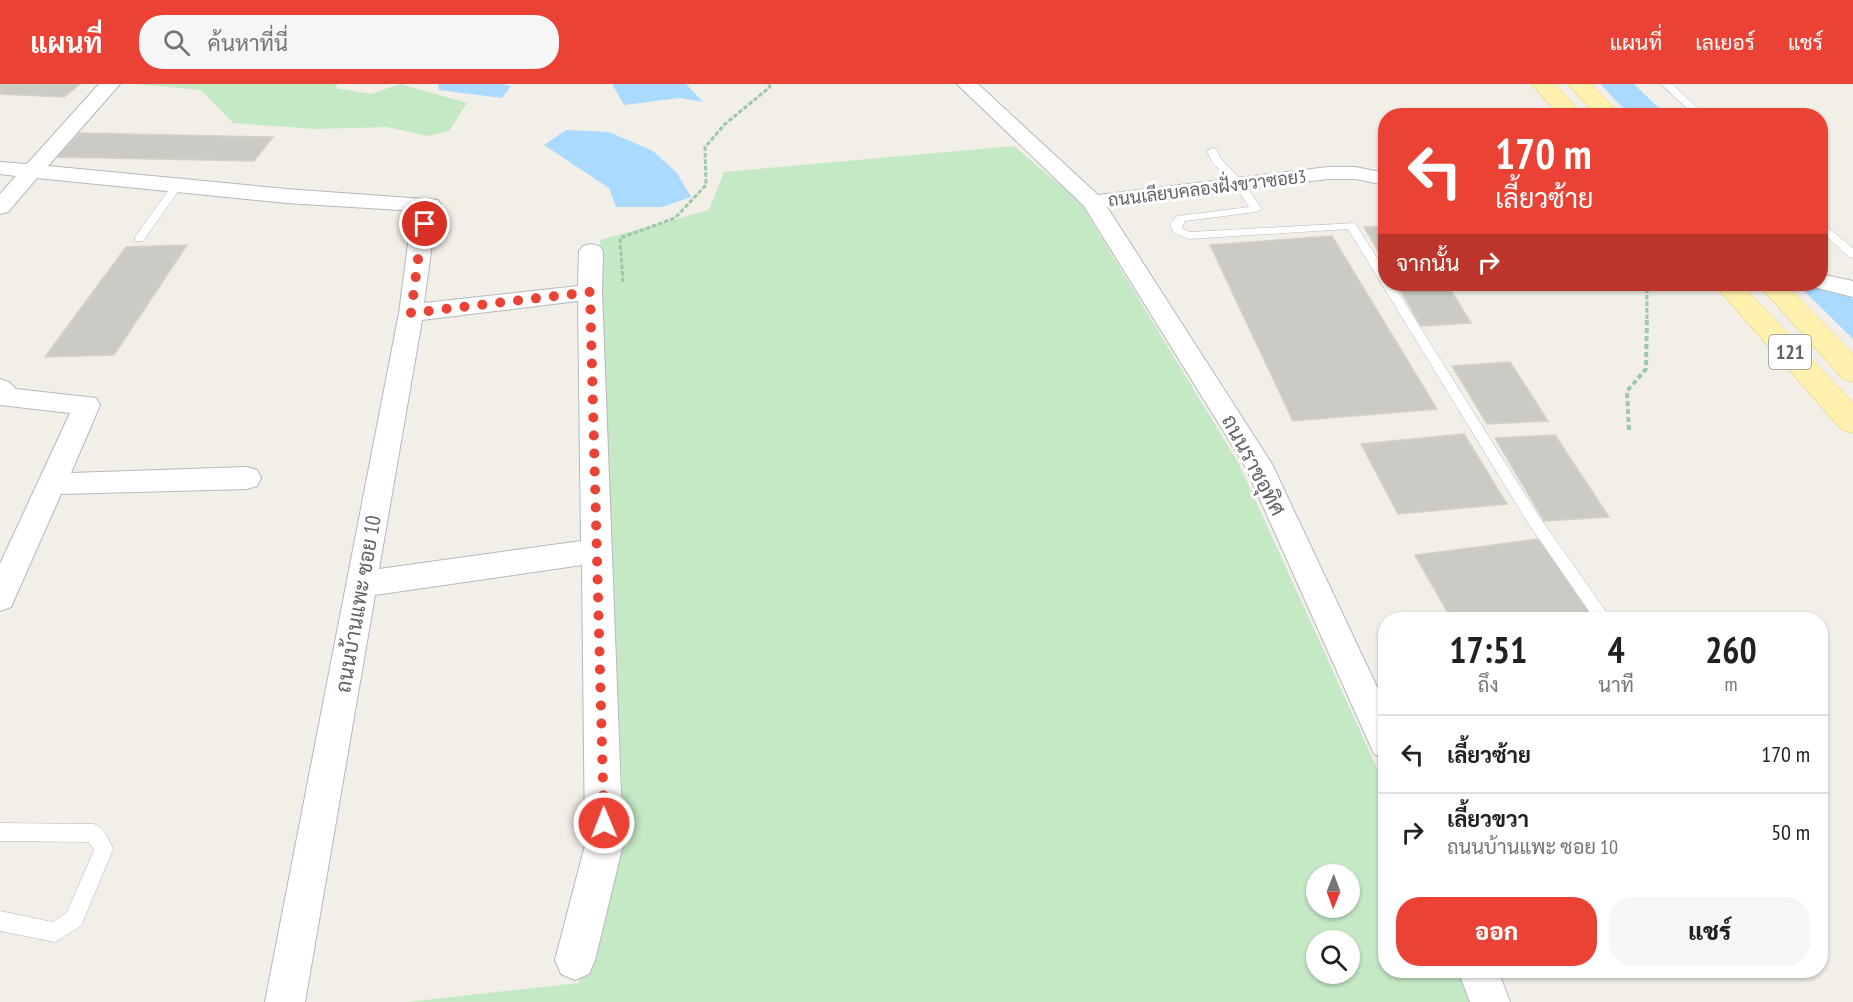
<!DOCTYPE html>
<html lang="th">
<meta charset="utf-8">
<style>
body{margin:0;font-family:"PT Sans Narrow",Sarabun,sans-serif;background:#f6f6f6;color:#202124;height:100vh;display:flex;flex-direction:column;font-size:22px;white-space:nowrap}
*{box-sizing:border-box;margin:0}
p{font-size:20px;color:#757577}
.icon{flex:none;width:33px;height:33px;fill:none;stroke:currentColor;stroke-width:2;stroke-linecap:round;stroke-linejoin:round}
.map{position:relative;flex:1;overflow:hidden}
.sheet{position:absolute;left:1378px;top:528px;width:450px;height:366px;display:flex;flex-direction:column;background:#fff;border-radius:24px;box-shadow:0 2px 4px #0004}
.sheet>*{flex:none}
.hud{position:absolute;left:1378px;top:24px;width:450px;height:183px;border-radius:24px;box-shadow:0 2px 4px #0004;background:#ea4335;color:#fff;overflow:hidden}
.needle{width:39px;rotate:181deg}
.tools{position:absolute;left:1306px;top:780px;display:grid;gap:12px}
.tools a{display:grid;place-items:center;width:54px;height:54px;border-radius:50%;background:#fff;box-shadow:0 2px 4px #0004;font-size:30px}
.pin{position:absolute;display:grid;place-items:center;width:51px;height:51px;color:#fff;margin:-26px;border:3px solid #fff;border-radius:50%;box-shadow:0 2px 6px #0007}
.me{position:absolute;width:66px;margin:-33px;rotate:359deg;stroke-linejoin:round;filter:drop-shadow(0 0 4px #0008)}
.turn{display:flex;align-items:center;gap:21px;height:126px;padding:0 18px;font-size:27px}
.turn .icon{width:78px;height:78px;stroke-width:2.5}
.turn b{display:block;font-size:42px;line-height:51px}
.then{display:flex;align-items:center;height:57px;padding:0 18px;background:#0003;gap:12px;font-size:22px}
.eta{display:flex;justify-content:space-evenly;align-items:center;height:102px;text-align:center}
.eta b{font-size:36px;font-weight:800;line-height:42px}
.button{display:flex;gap:12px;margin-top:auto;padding:12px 18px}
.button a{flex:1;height:69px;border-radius:24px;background:#ea4335;color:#fff;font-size:24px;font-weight:800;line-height:69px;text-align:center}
.button a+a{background:#f6f6f6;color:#202124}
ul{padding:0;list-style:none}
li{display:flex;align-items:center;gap:18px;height:78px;padding:0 18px;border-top:2px solid #e0e0e0}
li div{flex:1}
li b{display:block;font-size:22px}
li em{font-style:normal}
header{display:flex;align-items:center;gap:36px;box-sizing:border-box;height:84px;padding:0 30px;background:#ea4335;color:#fff}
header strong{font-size:28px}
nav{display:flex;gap:33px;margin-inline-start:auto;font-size:21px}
.search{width:420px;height:54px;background:#f6f6f6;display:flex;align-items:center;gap:15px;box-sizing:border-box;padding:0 21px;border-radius:24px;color:#757577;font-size:22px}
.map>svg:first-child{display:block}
.green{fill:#c5e8c5;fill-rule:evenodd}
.water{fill:#aadaff}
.building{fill:#cccac5;stroke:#d6d1c6;stroke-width:1.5}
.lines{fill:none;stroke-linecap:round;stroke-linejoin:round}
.lane-casing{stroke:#b5b8bc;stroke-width:1}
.street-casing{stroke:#b5b8bc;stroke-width:2}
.primary-casing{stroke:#f2c960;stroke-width:1}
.path-far1{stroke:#9cc7a9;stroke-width:3;stroke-dasharray:4.5 2;stroke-linecap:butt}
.path{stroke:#9cc7a9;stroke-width:4;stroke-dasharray:5 3;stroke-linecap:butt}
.lane{fill:#fff;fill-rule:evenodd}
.street{fill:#fff;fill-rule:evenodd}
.primary{fill:#fff2af;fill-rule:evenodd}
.route{stroke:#ea4335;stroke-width:10;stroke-dasharray:0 18}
.labels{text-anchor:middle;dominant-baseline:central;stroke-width:6;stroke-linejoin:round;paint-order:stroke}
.far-street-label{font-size:18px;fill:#5f6368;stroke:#fff}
.shield{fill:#fff;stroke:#8f9295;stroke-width:1.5}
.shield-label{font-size:20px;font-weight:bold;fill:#5f6368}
.street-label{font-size:21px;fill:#5f6368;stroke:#fff}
</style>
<header>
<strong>แผนที่</strong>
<div class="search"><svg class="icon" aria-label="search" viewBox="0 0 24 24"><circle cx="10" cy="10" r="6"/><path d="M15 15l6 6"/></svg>ค้นหาที่นี่</div>
<nav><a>แผนที่</a><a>เลเยอร์</a><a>แชร์</a></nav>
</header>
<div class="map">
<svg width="1853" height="918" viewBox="0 0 1853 918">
<rect width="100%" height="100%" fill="#f1efe8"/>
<path class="green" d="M 135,0 L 338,0 L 335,4 L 371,10 L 400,0 L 467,19 L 449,47 L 427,52 L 387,43 L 316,45 L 233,39 L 201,6 Z
M 1014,62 L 1080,118 L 1239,380 L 1386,704 L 1386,886 L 1458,887 L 1470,918 L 407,918 L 579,899 L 623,732 L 600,156 L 709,126 L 724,88 ZM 1317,790 L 1350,790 L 1350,824 L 1317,824 ZM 1317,856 L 1350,856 L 1350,890 L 1317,890 Z"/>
<path class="water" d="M 438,0 L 503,0 L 511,2 L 502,14 L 439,6 Z
M 612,0 L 686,0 L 703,18 L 679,14 L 624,21 Z
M 1600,0 L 1634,0 L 1666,31 L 1630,31 Z
M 566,46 L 609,48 L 653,67 L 677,89 L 691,113 L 662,123 L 616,123 L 609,104 L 544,61 Z
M 1821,184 L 1853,215 L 1853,255 L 1797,200 L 1821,200 Z"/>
<path class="building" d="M 0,0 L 80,0 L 64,13 L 0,10 Z
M 80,49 L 273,53 L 254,77 L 56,73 Z
M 1386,142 L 1386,181 L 1364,143 Z
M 1332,152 L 1437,325 L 1293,337 L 1210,161 Z
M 187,161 L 114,271 L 45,273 L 126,163 Z
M 1397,200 L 1447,200 L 1471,239 L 1421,242 Z
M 1510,278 L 1548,337 L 1487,340 L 1452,282 Z
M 1464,350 L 1507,420 L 1398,430 L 1361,360 Z
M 1555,351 L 1609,433 L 1544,437 L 1495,354 Z
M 1539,455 L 1594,536 L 1452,536 L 1415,471 Z"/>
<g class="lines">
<g class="lane-casing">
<path id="lane" d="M 1661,0 L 1672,0 L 1706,32 L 1695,32 Z
M 1212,64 L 1216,65 L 1221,75 L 1243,98 L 1262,125 L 1256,128 L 1185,137 L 1182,144 L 1190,148 L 1355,139 L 1386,188 L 1386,200 L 1393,200 L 1538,431 L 1612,536 L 1595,536 L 1528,439 L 1348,145 L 1188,155 L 1173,148 L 1170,140 L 1177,132 L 1249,123 L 1235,102 L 1212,78 L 1207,67 Z
M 177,99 L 182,102 L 143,157 L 135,157 L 135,153 L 173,100 Z
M 1821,138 L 1853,164 L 1853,174 L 1849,173 L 1821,147 Z
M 0,739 L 94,740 C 104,744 109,755 113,765 L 81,842 L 55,858 L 0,847 L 0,827 L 53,838 L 67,828 L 94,766 L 89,758 L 0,757 Z"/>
</g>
<g class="street-casing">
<path id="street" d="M 99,0 L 120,0 L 48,82 L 286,105 L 438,116 L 441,121 L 432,160 L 424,219 L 578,202 L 579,167 L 583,162 L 591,160 L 599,162 L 603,167 L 602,208 L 623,761 L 595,876 L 589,890 L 575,896 L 561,890 L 555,876 L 585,761 L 582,481 L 375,511 L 305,918 L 265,918 L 399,229 L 408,160 L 417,127 L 286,119 L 37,94 L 8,128 L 0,130 L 0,110 L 16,92 L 0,90 L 0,78 L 27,80 ZM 578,217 L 581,457 L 379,485 L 422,236 Z
M 957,0 L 978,0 L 1098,111 L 1328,83 L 1355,83 L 1386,89 L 1386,101 L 1355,95 L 1328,95 L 1107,123 L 1272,380 L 1386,622 L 1386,675 L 1374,670 L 1245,382 L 1084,122 Z
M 1821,190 L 1853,197 L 1853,213 L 1813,203 L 1810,200 L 1821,200 Z
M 0,295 L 9,298 L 16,305 L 96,314 L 100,321 L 71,389 L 247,383 L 257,386 L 261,394 L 257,402 L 247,405 L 61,410 L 11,523 L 0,527 L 0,480 L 70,329 L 0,321 Z
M 1458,886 L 1498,886 L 1510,918 L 1470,918 Z"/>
</g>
<g class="primary-casing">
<path id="primary" d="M 1532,0 L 1555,0 L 1583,32 L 1560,32 Z
M 1568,0 L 1591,0 L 1621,32 L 1597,32 Z
M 1714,200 L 1741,200 L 1853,319 L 1853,349 L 1842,346 Z
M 1758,200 L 1785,200 L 1853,270 L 1853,298 L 1843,295 Z"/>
</g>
<path class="path-far1" d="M 623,198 L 620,154 L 675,134 L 706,101 L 705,63 L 725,40 L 770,3 L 768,0
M 1647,235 L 1647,200"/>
<path class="path" d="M 1629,346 L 1627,307 L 1646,285 L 1647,233"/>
<use href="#lane" class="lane"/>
<use href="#street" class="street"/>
<use href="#primary" class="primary"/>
</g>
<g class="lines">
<path class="route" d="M 425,140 L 420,160 L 411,229 L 590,208 L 604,739"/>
</g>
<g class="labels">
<g class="far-street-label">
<text transform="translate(1207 104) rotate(-7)">ถนนเลียบคลองฝั่งขวาซอย3</text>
</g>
<rect class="shield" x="1769" y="251" width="42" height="34" rx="4.5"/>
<g class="shield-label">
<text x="1790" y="268">121</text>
</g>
<g class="street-label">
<text transform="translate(1254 381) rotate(62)">ถนนราชอุทิศ</text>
<text transform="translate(358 520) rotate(-80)">ถนนบ้านแพะ ซอย 10</text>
</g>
</g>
</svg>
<div class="tools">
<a><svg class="needle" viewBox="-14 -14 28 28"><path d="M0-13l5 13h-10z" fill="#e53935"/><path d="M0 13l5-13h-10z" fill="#757577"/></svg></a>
<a><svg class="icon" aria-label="search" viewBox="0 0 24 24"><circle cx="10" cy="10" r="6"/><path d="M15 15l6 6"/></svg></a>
</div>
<div class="pin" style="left:425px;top:140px;background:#d93025"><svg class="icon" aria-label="arrive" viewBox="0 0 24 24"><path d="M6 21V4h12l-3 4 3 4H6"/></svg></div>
<svg class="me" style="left:604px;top:739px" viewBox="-20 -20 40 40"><circle r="17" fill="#ea4335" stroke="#fff" stroke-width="3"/><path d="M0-11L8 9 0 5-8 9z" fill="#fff"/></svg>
<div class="hud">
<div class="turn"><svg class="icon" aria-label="left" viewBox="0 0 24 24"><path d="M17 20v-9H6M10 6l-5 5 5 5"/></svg><div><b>170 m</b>เลี้ยวซ้าย</div></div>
<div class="then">จากนั้น<svg class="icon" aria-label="right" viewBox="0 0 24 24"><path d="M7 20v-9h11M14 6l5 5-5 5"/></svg></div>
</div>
<section class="sheet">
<div class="eta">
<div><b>17:51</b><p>ถึง</p></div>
<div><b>4</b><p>นาที</p></div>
<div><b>260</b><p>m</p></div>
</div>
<ul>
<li><svg class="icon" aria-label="left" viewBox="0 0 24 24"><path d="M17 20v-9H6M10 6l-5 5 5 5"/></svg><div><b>เลี้ยวซ้าย</b></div><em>170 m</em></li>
<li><svg class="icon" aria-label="right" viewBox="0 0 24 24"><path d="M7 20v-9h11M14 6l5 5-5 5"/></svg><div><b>เลี้ยวขวา</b><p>ถนนบ้านแพะ ซอย 10</p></div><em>50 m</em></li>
</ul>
<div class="button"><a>ออก</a><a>แชร์</a></div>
</section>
</div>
